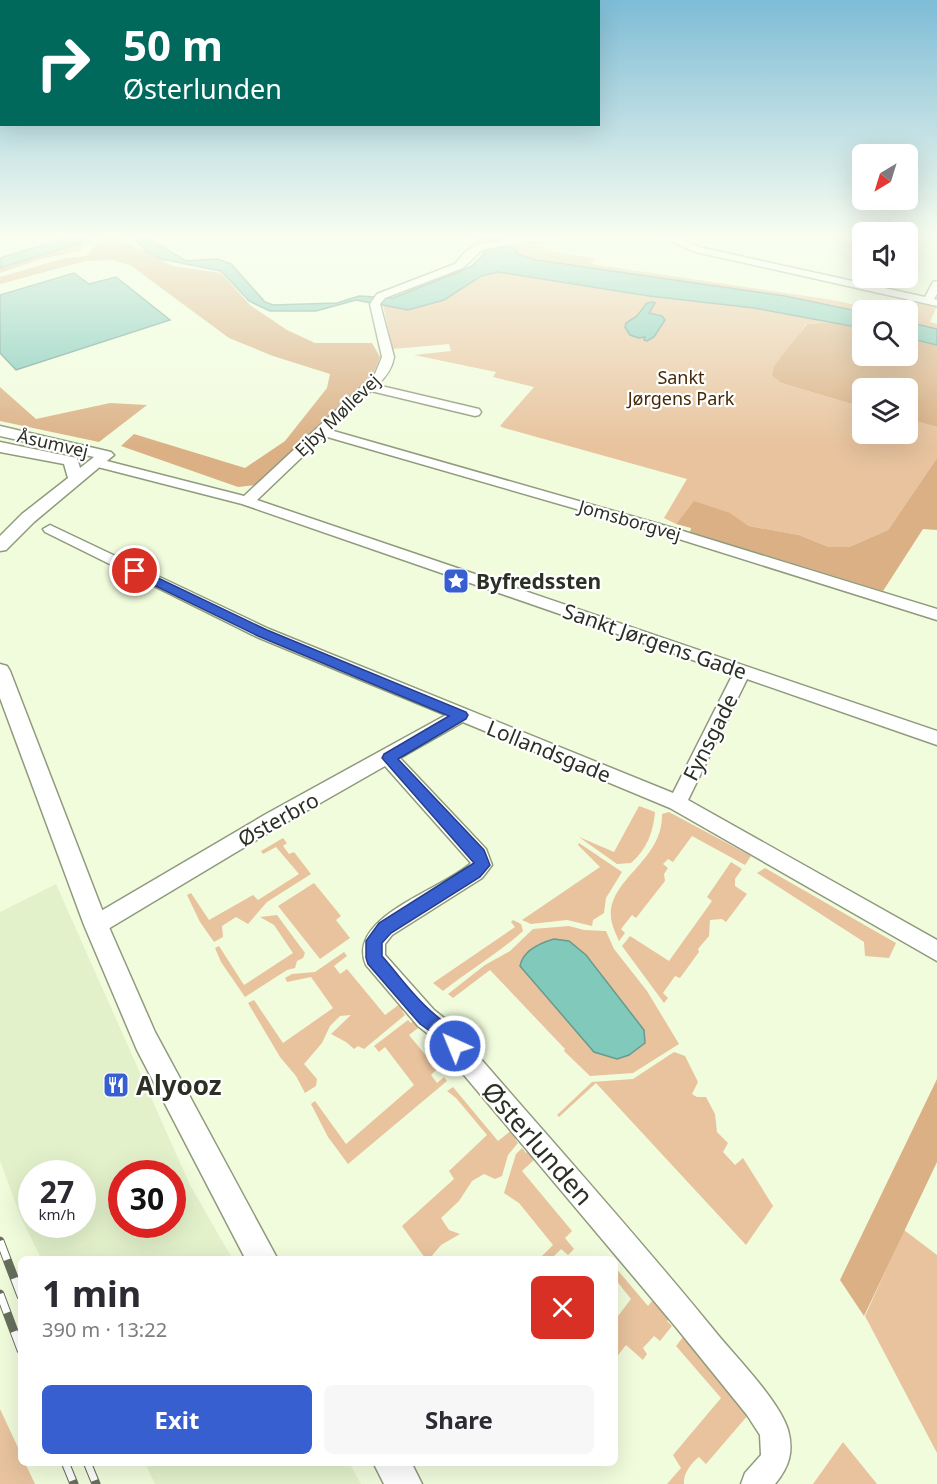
<!DOCTYPE html>
<meta charset="utf-8">
<style>
body{margin:0;font-family:"Noto Sans",sans-serif;background:#f7f7f7;color:#2b2b33;height:100vh;display:flex;flex-direction:column;font-size:22px;white-space:nowrap}
*{box-sizing:border-box;margin:0}
p{font-size:20px;color:#7c7c81}
.icon{flex:none;width:33px;height:33px;fill:none;stroke:currentColor;stroke-width:2;stroke-linecap:round;stroke-linejoin:round}
.map{position:relative;flex:1;overflow:hidden}
.panel{position:absolute;left:18px;top:1256px;width:600px;height:210px;display:flex;flex-direction:column;background:#fff;border-radius:9px;box-shadow:0 6px 24px #0002}
.panel>*{flex:none}
.banner{position:absolute;left:0px;top:0px;width:600px;height:126px;box-shadow:0 6px 24px #0002;background:#00695c;color:#fff;overflow:hidden}
.needle{width:39px;rotate:218deg}
.controls{position:absolute;left:852px;top:144px;display:grid;gap:12px}
.controls a{display:grid;place-items:center;width:66px;height:66px;border-radius:9px;background:#fff;box-shadow:0 6px 24px #0002;font-size:30px}
.speed{position:absolute;left:18px;top:1160px;display:flex;gap:12px;font-size:30px;font-weight:700;text-align:center}
.speed>*{display:grid;place-content:center;width:78px;height:78px;border-radius:50%;background:#fff;box-shadow:0 6px 24px #0002;line-height:1}
.speed small{font-size:15px;font-weight:400}
.speed .limit{border:9px solid #d22;background:#fff;color:#111}
.pin{position:absolute;display:grid;place-items:center;width:51px;height:51px;color:#fff;margin:-26px;border:3px solid #fff;border-radius:50%;box-shadow:0 2px 6px #0007}
.me{position:absolute;width:66px;margin:-33px;rotate:316deg;stroke-linejoin:round;filter:drop-shadow(0 0 4px #0008)}
.turn{display:flex;align-items:center;gap:21px;height:126px;padding:0 24px;font-size:27px}
.turn .icon{width:78px;height:78px;stroke-width:2.5}
.turn b{display:block;font-size:42px;line-height:51px}
.round{display:grid;place-items:center;flex:none;width:63px;height:63px;border-radius:9px;background:#f7f7f7}
.overview{display:flex;align-items:center;justify-content:space-between;height:102px;padding:0 24px}
h1{font-size:36px;font-weight:700;line-height:45px}
.primary-button{display:flex;gap:12px;margin-top:auto;padding:12px 24px}
.primary-button a{flex:1;height:69px;border-radius:9px;background:#375fd0;color:#fff;font-size:24px;font-weight:700;line-height:69px;text-align:center}
.primary-button a+a{background:#f7f7f7;color:#2b2b33}
.map>svg:first-child{display:block}
.built{fill:#e3f1cb;fill-rule:evenodd}
.green{fill:#e8c39e}
.forest{fill:#dbb085}
.water{fill:#80c9bb;stroke:#679b8e;stroke-width:1.5}
.lines{fill:none;stroke-linecap:round;stroke-linejoin:round}
.minor-casing{stroke:#909a7d;stroke-width:3}
.tertiary-casing{stroke:#909a7d;stroke-width:3}
.minor{fill:#fff;fill-rule:evenodd}
.tertiary{fill:#fff;fill-rule:evenodd}
.rail-casing{stroke:#686f5d;stroke-width:9}
.rail{stroke:#fff;stroke-width:7;stroke-dasharray:20;stroke-linecap:butt}
.route{fill:#375fd0;stroke:#243e87;stroke-width:1.5}
.labels{text-anchor:middle;dominant-baseline:central;stroke-width:4.5;stroke-linejoin:round;paint-order:stroke}
.far-park-label{font-size:18px;fill:#452805;stroke:#fff}
.far-street-label{font-size:18px;fill:#2c3024;stroke:#fff}
.poi-label{font-size:21px;font-weight:bold;fill:#2c3024;stroke:#fff;text-anchor:start}
.street-label{font-size:21px;fill:#2c3024;stroke:#fff}
.near-poi-label{font-size:26px;font-weight:bold;fill:#2c3024;stroke:#fff;text-anchor:start}
.near-street-label{font-size:26px;fill:#2c3024;stroke:#fff}
</style>
<div class="map">
<svg width="937" height="1484" viewBox="0 0 937 1484">
<rect width="100%" height="100%" fill="#f1fcdd"/>
<path class="built" d="M 56,884 L 190,1185 L 232,1258 L 41,1258 L 21,1218 L 0,1161 L 0,912 ZM 32,1173 L 82,1173 L 82,1224 L 32,1224 ZM 122,1173 L 172,1173 L 172,1224 L 122,1224 Z
M 145,1463 L 349,1463 L 361,1484 L 155,1484 Z"/>
<path class="green" d="M 536,243 L 536,245 L 550,251 L 597,259 L 591,264 L 833,300 L 877,310 L 862,312 L 785,296 L 536,260 L 519,254 L 510,245 Z
M 497,272 L 649,296 L 754,308 L 834,322 L 806,324 L 772,376 L 781,383 L 862,407 L 862,434 L 908,434 L 908,419 L 937,427 L 937,458 L 888,530 L 849,547 L 829,547 L 799,535 L 749,526 L 731,514 L 694,502 L 676,524 L 664,518 L 687,479 L 504,428 L 500,426 L 534,387 L 493,377 L 496,372 L 414,355 L 451,351 L 449,344 L 393,349 L 383,305 L 408,310 L 481,276 Z
M 919,302 L 937,306 L 930,322 L 937,324 L 937,329 L 908,322 L 908,317 L 910,318 Z
M 639,806 L 655,812 C 653,833 647,849 631,863 L 617,864 L 579,837 L 614,852 Z
M 669,812 L 751,856 L 745,865 L 692,836 L 673,862 L 668,859 L 663,864 L 668,868 L 664,874 L 665,881 L 636,918 L 632,915 L 621,929 L 625,933 L 619,941 C 616,934 612,926 611,918 C 608,878 663,862 662,814 Z
M 283,838 L 287,843 L 283,846 L 289,854 L 294,852 L 311,874 L 267,902 L 248,924 L 236,917 L 222,926 L 223,937 L 214,942 L 200,922 L 187,895 L 191,893 L 209,920 L 253,895 L 258,900 L 299,874 L 276,847 L 263,854 L 261,851 Z
M 579,843 L 622,872 L 606,898 L 604,913 L 593,920 L 592,926 L 567,920 L 531,924 L 522,920 L 600,867 L 578,845 Z
M 731,862 L 742,869 L 735,879 L 735,886 L 747,894 L 726,922 L 722,919 L 710,920 L 709,936 L 698,949 L 699,952 L 680,978 L 675,976 L 663,993 L 668,998 L 664,1003 L 622,946 L 630,936 L 669,961 L 712,901 L 707,897 Z
M 765,868 L 896,943 L 889,958 L 865,956 L 864,942 L 757,873 Z
M 314,883 L 341,916 L 336,920 L 350,938 L 320,959 L 278,906 Z
M 277,915 L 305,953 L 303,958 L 297,961 L 295,968 L 287,970 L 245,997 L 221,962 L 215,948 L 219,946 L 244,985 L 293,953 L 274,925 L 260,917 Z
M 513,920 L 521,924 L 523,931 C 499,953 470,970 443,991 L 433,983 L 515,927 L 511,922 Z
M 569,926 L 584,930 L 606,931 L 614,949 L 647,991 L 679,1044 L 633,1073 L 590,1076 L 564,1051 L 565,1049 L 490,970 L 453,998 L 448,994 L 485,965 L 510,951 L 533,929 Z
M 344,952 L 347,956 L 334,966 L 340,974 L 347,969 L 385,1015 L 401,1003 L 407,1007 L 402,1011 L 405,1015 L 364,1049 L 358,1046 L 354,1049 L 346,1042 L 331,1034 L 351,1015 L 340,1016 L 330,1026 L 322,1043 L 304,1064 L 317,1079 L 316,1086 L 305,1093 L 296,1076 L 280,1057 L 248,1003 L 254,1000 L 283,1043 L 333,1008 L 311,977 L 287,982 L 285,978 L 292,974 L 315,972 Z
M 416,1019 L 422,1025 L 409,1035 L 437,1069 L 431,1075 L 437,1083 L 444,1077 L 447,1081 L 348,1164 L 328,1137 L 311,1104 L 315,1101 L 346,1144 L 414,1085 L 385,1047 L 379,1052 L 374,1046 L 408,1020 L 411,1023 Z
M 674,1052 L 685,1056 L 698,1082 L 692,1094 L 697,1097 L 706,1097 L 715,1114 L 717,1132 L 728,1143 L 723,1152 L 735,1165 L 743,1158 L 773,1206 L 746,1245 L 596,1083 L 559,1117 L 557,1115 L 592,1082 L 633,1079 Z
M 453,1087 L 498,1141 L 513,1129 L 520,1135 L 515,1139 L 518,1143 L 508,1155 L 502,1176 L 495,1179 L 484,1174 L 472,1181 L 459,1201 L 441,1218 L 449,1230 L 460,1234 L 441,1245 L 430,1258 L 425,1258 L 402,1226 L 454,1179 L 449,1171 L 487,1135 L 456,1098 L 447,1091 Z
M 522,1148 L 526,1153 L 532,1148 L 537,1157 L 522,1171 L 572,1231 L 565,1238 L 574,1249 L 568,1255 L 561,1249 L 552,1258 L 540,1258 L 553,1245 L 519,1203 L 504,1193 L 516,1154 Z
M 904,1230 L 937,1255 L 937,1453 L 865,1316 Z
M 615,1267 L 648,1306 L 652,1301 L 664,1313 L 668,1310 L 673,1315 L 667,1321 L 672,1326 L 660,1341 L 654,1336 L 643,1348 L 647,1354 L 643,1360 L 626,1345 L 615,1359 L 615,1320 L 631,1299 L 615,1279 Z
M 686,1333 L 749,1414 L 706,1464 L 699,1457 C 691,1463 683,1474 684,1484 L 667,1484 L 681,1468 L 673,1455 L 721,1398 L 676,1346 Z
M 0,1409 L 21,1454 L 21,1462 L 25,1463 L 35,1484 L 0,1484 Z
M 843,1442 L 877,1484 L 813,1484 Z"/>
<path class="forest" d="M 101,239 L 119,239 L 173,266 L 221,273 L 250,305 L 287,330 L 315,343 L 372,343 L 380,357 L 372,377 L 257,485 L 238,487 L 121,446 L 134,434 L 245,468 L 285,441 L 327,388 L 330,374 L 273,356 L 229,338 L 130,265 L 112,260 L 86,261 L 0,284 L 0,277 L 65,258 L 87,256 Z
M 83,242 L 81,251 L 44,258 L 0,273 L 0,268 Z
M 834,322 L 862,328 L 862,356 L 908,356 L 908,338 L 937,345 L 937,427 L 908,419 L 908,388 L 862,388 L 862,407 L 781,383 L 772,376 L 774,366 L 807,324 Z
M 0,387 L 36,419 L 110,403 L 147,405 L 99,442 L 0,421 Z
M 937,458 L 937,530 L 923,529 L 883,591 L 690,532 L 691,528 L 676,524 L 694,501 L 730,513 L 749,526 L 799,535 L 829,547 L 849,547 L 888,530 Z
M 937,1079 L 937,1162 L 864,1316 L 840,1280 Z"/>
<path class="water" d="M 62,239 L 92,239 L 0,268 L 0,258 Z
M 133,239 L 150,239 L 186,261 L 217,259 L 231,264 L 265,302 L 273,305 L 337,303 L 359,296 L 393,298 L 461,271 L 472,266 L 484,254 L 481,243 L 475,239 L 504,239 L 519,254 L 536,260 L 785,296 L 862,312 L 862,328 L 754,308 L 649,296 L 498,272 L 481,276 L 444,300 L 408,310 L 356,300 L 316,311 L 270,311 L 249,301 L 221,271 L 161,259 L 146,252 L 142,246 Z
M 74,273 L 89,284 L 116,277 L 170,320 L 16,370 L 0,353 L 0,295 Z
M 652,302 L 655,303 L 649,313 L 662,316 L 665,320 L 654,337 L 647,341 L 644,340 L 645,337 L 639,338 L 630,335 L 625,327 L 626,323 L 637,316 L 647,303 Z
M 908,322 L 937,329 L 937,345 L 908,338 Z
M 554,939 L 569,941 L 586,955 L 644,1030 L 645,1043 L 629,1055 L 617,1059 L 594,1052 L 520,966 C 523,950 540,943 554,939 Z"/>
<g class="lines">
<g class="minor-casing">
<path id="minor" d="M 509,239 L 549,239 L 544,242 L 529,241 L 482,250 L 463,268 L 385,298 L 380,304 L 394,357 C 392,369 386,377 377,385 L 479,409 L 481,412 L 479,415 L 475,416 L 371,391 L 330,430 L 673,528 L 937,609 L 937,620 L 663,534 L 324,436 L 257,500 L 937,731 L 937,745 L 747,679 L 688,800 L 937,940 L 937,961 L 670,808 L 463,722 L 400,758 L 486,849 L 492,865 L 482,878 L 392,935 L 385,944 L 385,955 L 434,1010 L 448,1021 C 538,1126 631,1228 718,1335 C 738,1359 780,1402 788,1430 C 794,1452 789,1467 775,1484 L 741,1484 L 745,1473 L 761,1455 L 760,1435 L 747,1415 L 675,1326 L 432,1037 L 418,1026 L 366,965 C 345,917 444,889 471,863 L 385,766 L 280,826 L 103,932 L 96,934 L 89,932 L 85,925 L 89,918 L 266,814 L 446,715 L 257,637 L 45,532 L 43,529 L 50,525 L 269,629 L 673,793 L 733,674 L 242,504 L 94,466 L 92,463 L 99,459 L 244,496 L 375,374 L 382,357 L 370,304 L 377,294 L 455,264 L 466,251 L 476,245 Z
M 665,239 L 679,239 L 699,247 L 925,297 L 933,282 L 937,281 L 937,294 L 934,299 L 937,300 L 937,306 L 696,252 Z"/>
</g>
<g class="tertiary-casing">
<path id="tertiary" d="M 0,426 L 111,452 L 114,455 L 34,522 L 6,550 L 0,551 L 0,536 L 22,514 L 68,478 L 64,464 L 0,452 L 0,442 L 77,458 L 80,468 L 94,457 L 0,436 Z
M 0,664 L 7,666 L 10,671 L 108,925 L 155,1032 L 277,1258 L 245,1258 L 137,1050 L 84,925 L 0,698 Z
M 373,1462 L 411,1462 L 422,1484 L 384,1484 Z"/>
</g>
<use href="#minor" class="minor"/>
<use href="#tertiary" class="tertiary"/>
<g class="rail-casing">
<path id="rail" d="M 0,1241 L 21,1296
M 0,1294 L 21,1350
M 65,1462 L 74,1484
M 87,1462 L 96,1484"/>
</g>
<use href="#rail" class="rail"/>
</g>
<linearGradient id="sky" x2="0" y2="1"><stop stop-color="#7ebcd6"/><stop offset="0.53" stop-color="#f9fef0"/><stop offset="1" stop-color="#f9fef0" stop-opacity="0"/></linearGradient>
<rect width="937" height="447" fill="url(#sky)"/>
<path class="route" d="M 135,567 L 267,630 L 466,712 L 468,715 L 466,719 L 398,759 L 484,850 L 490,865 L 480,877 L 391,933 L 382,943 L 382,956 C 398,974 413,996 432,1012 C 444,1023 457,1031 464,1046 L 461,1052 L 455,1055 L 449,1052 L 434,1034 L 420,1024 L 368,964 L 366,958 L 366,941 L 379,923 L 474,863 L 382,758 L 384,754 L 449,716 L 258,636 L 131,574 L 131,568 Z"/>
<defs>
<g id="sight-square" transform="scale(1.35)"><rect x="-9" y="-9" width="18" height="18" rx="4" fill="#375fd0" stroke="#fff"/><path d="M0-6L1.8-2.2L6-1.7L2.9 1.2L3.7 5.4L0 3.3L-3.7 5.4L-2.9 1.2L-6-1.7L-1.8-2.2Z" fill="#fff"/></g>
<g id="restaurant-square" transform="scale(1.35)"><rect x="-9" y="-9" width="18" height="18" rx="4" fill="#375fd0" stroke="#fff"/><path d="M-5-6h1v4h1v-4h1v4h1v-4h1v5L-1.5 .5V6h-2V.5L-5-1ZM5-6V6H3V1.5H1.5Q1.5-4 5-6Z" fill="#fff"/></g>
</defs>
<g fill-rule="evenodd">
<use href="#sight-square" x="456" y="581"/>
<use href="#restaurant-square" x="116" y="1085"/>
</g>
<g class="labels">
<g class="far-park-label">
<text x="681" y="377">Sankt<tspan x="681" dy="21">Jørgens Park</tspan></text>
</g>
<g class="far-street-label">
<text transform="translate(337 415) rotate(-44)">Ejby Møllevej</text>
<text transform="translate(53 443) rotate(13)">Åsumvej</text>
<text transform="translate(630 520) rotate(16)">Jomsborgvej</text>
</g>
<g class="poi-label">
<text x="476" y="581">Byfredssten</text>
</g>
<g class="street-label">
<text transform="translate(655 641) rotate(19)">Sankt Jørgens Gade</text>
<text transform="translate(710 737) rotate(-63)">Fynsgade</text>
<text transform="translate(549 751) rotate(22)">Lollandsgade</text>
<text transform="translate(278 819) rotate(-29)">Østerbro</text>
</g>
<g class="near-poi-label">
<text x="136" y="1085">Alyooz</text>
</g>
<g class="near-street-label">
<text transform="translate(538 1143) rotate(49)">Østerlunden</text>
</g>
</g>
</svg>
<div class="controls">
<a><svg class="needle" viewBox="-14 -14 28 28"><path d="M0-13l5 13h-10z" fill="#e53935"/><path d="M0 13l5-13h-10z" fill="#7c7c81"/></svg></a>
<a><svg class="icon" aria-label="sound" viewBox="0 0 24 24"><path d="M4 9h4l5-4v14l-5-4H4zM17 9q2 3 0 6"/></svg></a>
<a><svg class="icon" aria-label="search" viewBox="0 0 24 24"><circle cx="10" cy="10" r="6"/><path d="M15 15l6 6"/></svg></a>
<a><svg class="icon" aria-label="layers" viewBox="0 0 24 24"><path d="M12 4l9 5-9 5-9-5zM3 14l9 5 9-5"/></svg></a>
</div>
<div class="speed"><div>27<small>km/h</small></div><div class="limit">30</div></div>
<div class="pin" style="left:135px;top:571px;background:#d93025"><svg class="icon" aria-label="arrive" viewBox="0 0 24 24"><path d="M6 21V4h12l-3 4 3 4H6"/></svg></div>
<svg class="me" style="left:455px;top:1046px" viewBox="-20 -20 40 40"><circle r="17" fill="#375fd0" stroke="#fff" stroke-width="3"/><path d="M0-11L8 9 0 5-8 9z" fill="#fff"/></svg>
<div class="banner">
<div class="turn"><svg class="icon" aria-label="right" viewBox="0 0 24 24"><path d="M7 20v-9h11M14 6l5 5-5 5"/></svg><div><b>50 m</b>Østerlunden</div></div>
</div>
<section class="panel">
<div class="overview"><div><h1>1 min</h1><p>390 m · 13:22</p></div><a class="round" style="background:#d93025;color:#fff"><svg class="icon" aria-label="close" viewBox="0 0 24 24"><path d="M6 6l12 12M18 6L6 18"/></svg></a></div>
<div class="primary-button"><a>Exit</a><a>Share</a></div>
</section>
</div>
